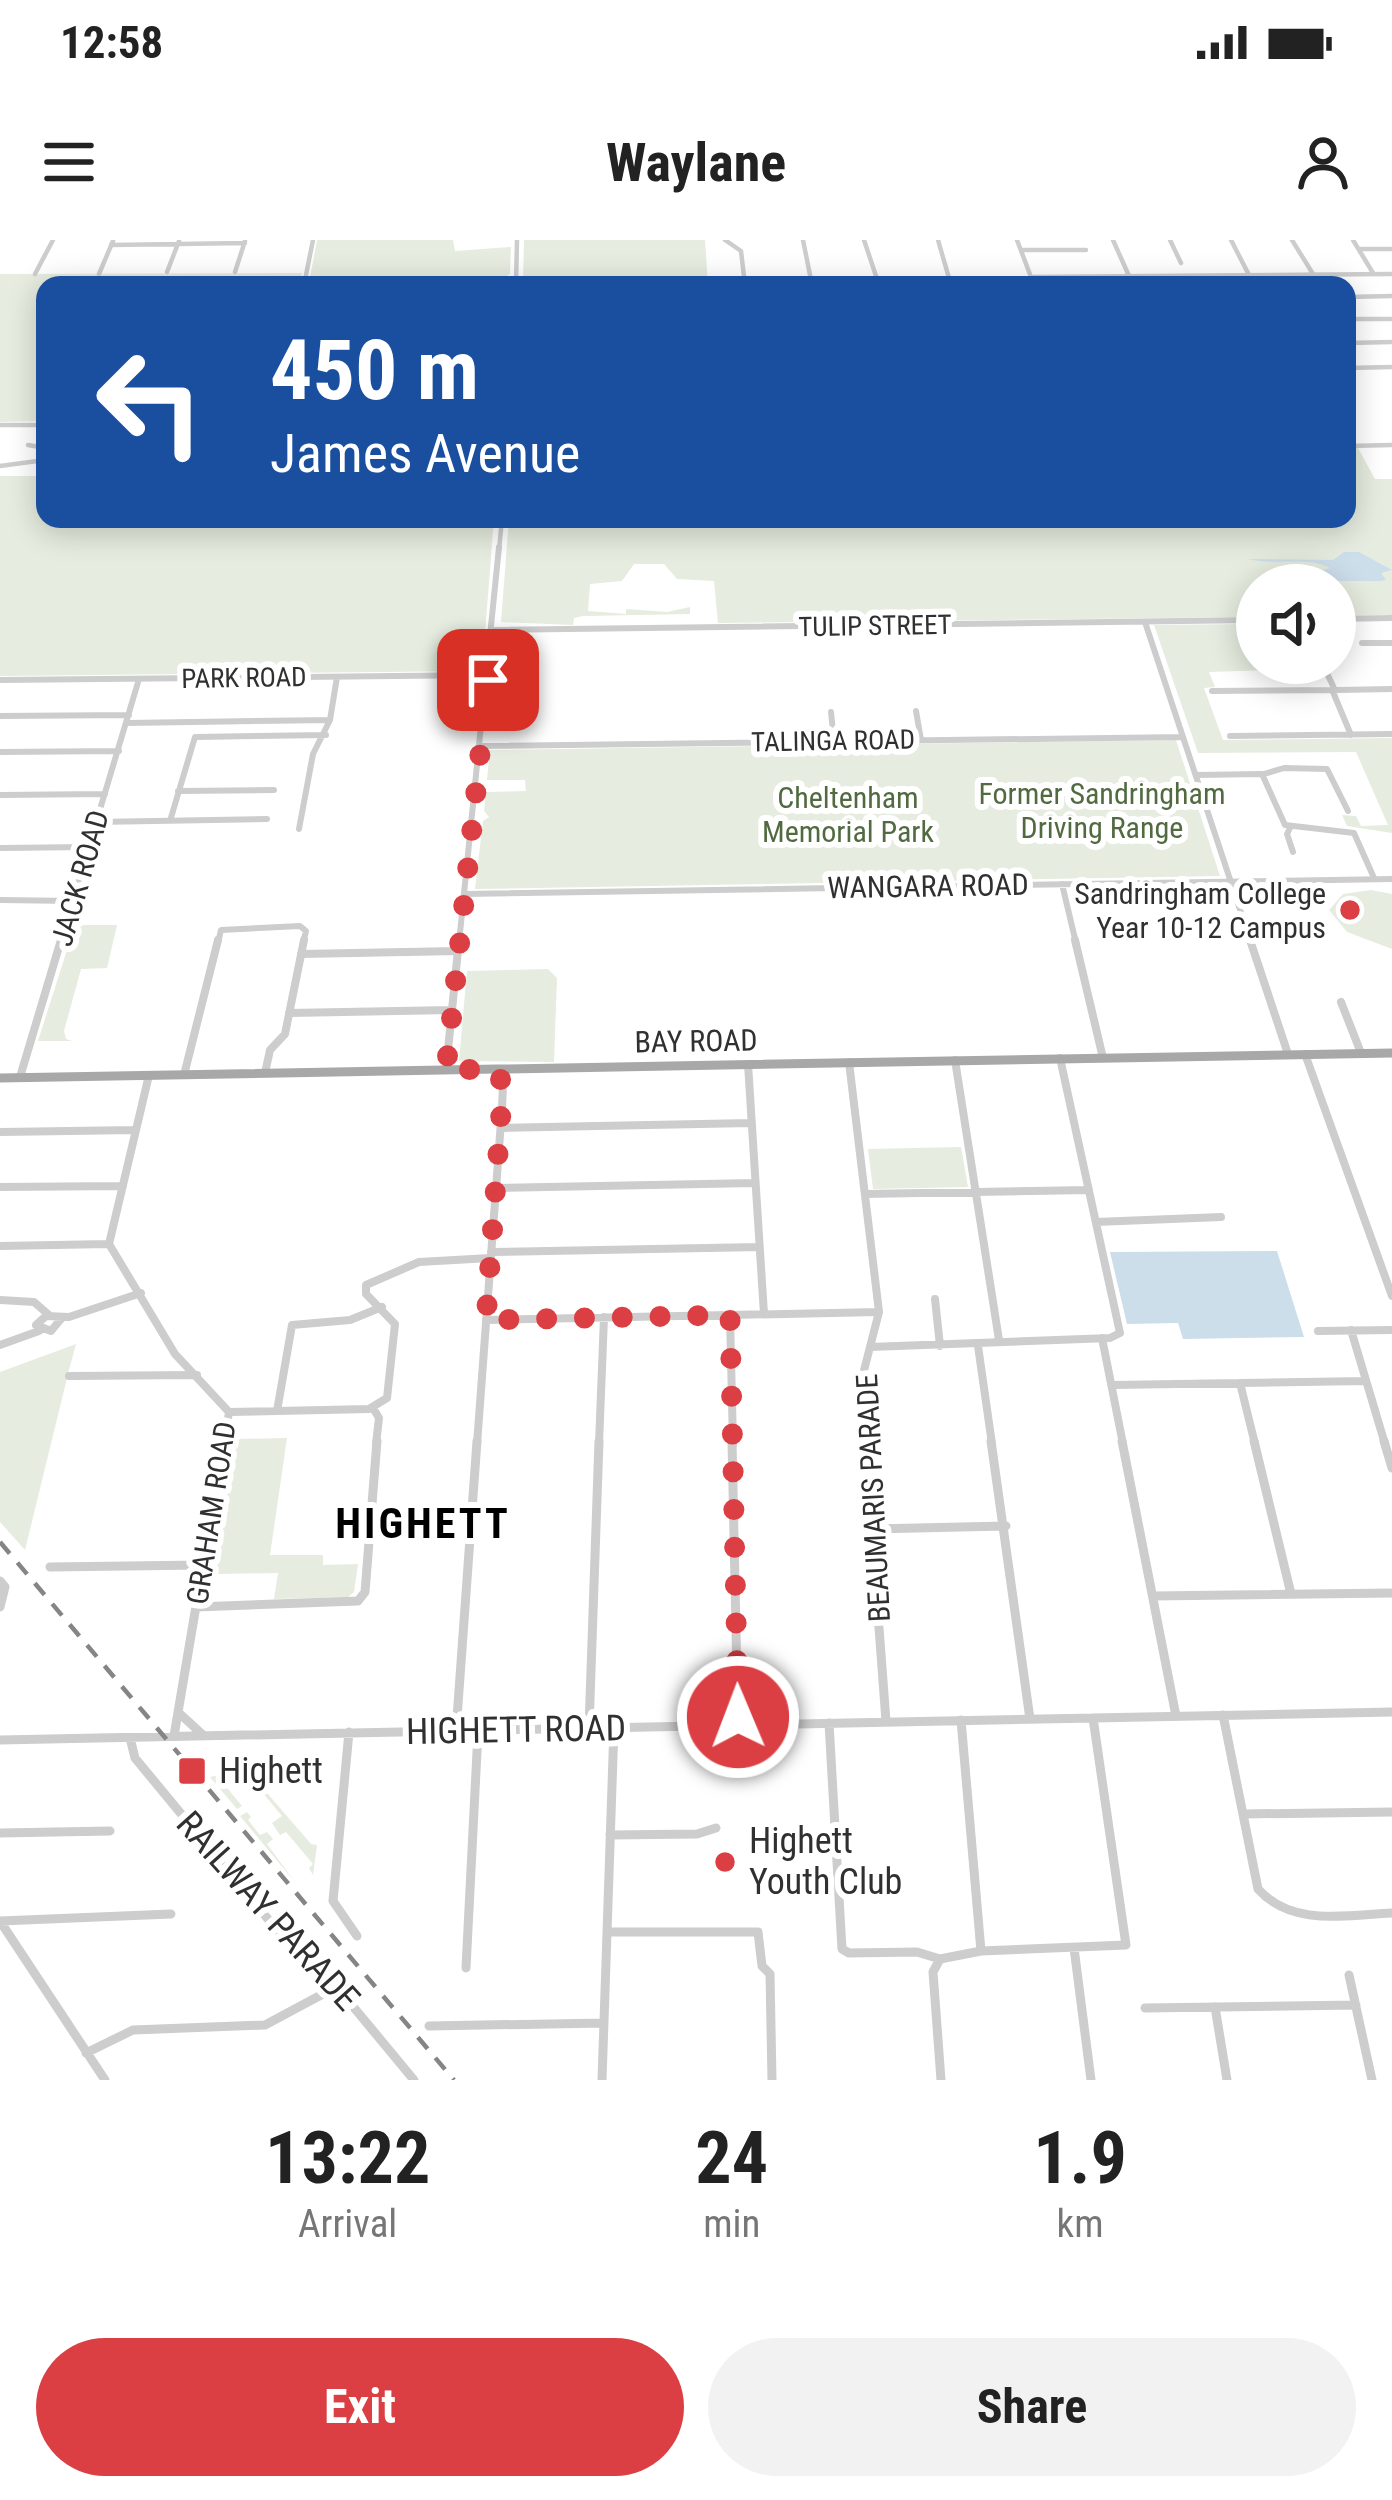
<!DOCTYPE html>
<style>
body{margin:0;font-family:"Roboto Condensed",sans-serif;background:#f2f2f2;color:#222;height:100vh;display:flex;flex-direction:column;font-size:45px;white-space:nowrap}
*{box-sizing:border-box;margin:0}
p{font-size:39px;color:#767676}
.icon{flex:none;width:66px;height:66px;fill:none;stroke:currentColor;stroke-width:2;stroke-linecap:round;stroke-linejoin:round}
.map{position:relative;height:1840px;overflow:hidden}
.drawer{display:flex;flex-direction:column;background:#fff;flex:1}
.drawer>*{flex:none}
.banner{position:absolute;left:36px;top:36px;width:1320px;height:252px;border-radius:24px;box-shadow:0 6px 30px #0003;background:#1a4fa0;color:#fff;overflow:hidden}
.buttons{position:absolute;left:1236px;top:324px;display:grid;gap:24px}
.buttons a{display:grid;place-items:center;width:120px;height:120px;border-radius:50%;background:#fff;box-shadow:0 6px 30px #0003;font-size:60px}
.pin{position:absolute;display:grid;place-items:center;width:102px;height:102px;color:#fff;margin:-51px;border-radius:24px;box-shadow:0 6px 18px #0006}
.me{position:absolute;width:132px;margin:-66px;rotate:359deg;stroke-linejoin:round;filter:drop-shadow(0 0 9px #0008)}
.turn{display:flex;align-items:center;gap:42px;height:252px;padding:0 36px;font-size:54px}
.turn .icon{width:156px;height:156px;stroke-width:2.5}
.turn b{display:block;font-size:84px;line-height:102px}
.eta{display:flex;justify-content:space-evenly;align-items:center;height:204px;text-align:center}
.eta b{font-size:72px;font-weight:700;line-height:84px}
.cta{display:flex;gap:24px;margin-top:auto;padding:24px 36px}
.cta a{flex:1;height:138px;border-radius:72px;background:#db3f43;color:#fff;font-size:48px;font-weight:700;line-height:138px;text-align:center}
.cta a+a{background:#f2f2f2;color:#222}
.status{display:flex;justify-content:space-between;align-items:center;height:84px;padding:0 60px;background:#fff;direction:ltr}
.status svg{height:33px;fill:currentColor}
header{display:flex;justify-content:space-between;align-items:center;height:156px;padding:0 36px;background:#fff;font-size:54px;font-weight:700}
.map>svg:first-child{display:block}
.green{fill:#e6ecdf}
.water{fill:#cddeeb}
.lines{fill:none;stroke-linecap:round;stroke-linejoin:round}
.minor-far3{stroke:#cdcdcd;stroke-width:4.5}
.minor-far2{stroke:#cdcdcd;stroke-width:6}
.minor-far1{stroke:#cdcdcd;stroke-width:8}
.minor{stroke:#cdcdcd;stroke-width:9}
.major{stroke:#a8a8a8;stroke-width:9}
.rail{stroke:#858585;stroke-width:4.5;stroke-dasharray:15 12;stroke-linecap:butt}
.route{stroke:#db3f43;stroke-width:21;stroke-dasharray:0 37.8}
.poi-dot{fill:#db3f43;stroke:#fff;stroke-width:4.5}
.labels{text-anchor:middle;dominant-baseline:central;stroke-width:12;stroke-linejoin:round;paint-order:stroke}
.far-street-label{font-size:27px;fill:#303030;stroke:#fff}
.park-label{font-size:30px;fill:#516a40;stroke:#fff}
.street-label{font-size:30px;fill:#303030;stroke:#fff}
.poi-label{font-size:30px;fill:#303030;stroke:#fff;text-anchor:end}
.near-street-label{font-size:36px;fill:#303030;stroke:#fff}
.near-poi-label{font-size:36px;fill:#303030;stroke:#fff;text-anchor:start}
.district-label{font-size:42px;font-weight:bold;letter-spacing:3px;fill:#000;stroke:#fff}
</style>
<div class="status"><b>12:58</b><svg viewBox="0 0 49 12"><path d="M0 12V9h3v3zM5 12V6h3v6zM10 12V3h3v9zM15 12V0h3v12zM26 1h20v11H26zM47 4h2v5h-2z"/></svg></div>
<header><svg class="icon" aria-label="menu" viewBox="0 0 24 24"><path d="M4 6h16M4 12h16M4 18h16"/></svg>Waylane<svg class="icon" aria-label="person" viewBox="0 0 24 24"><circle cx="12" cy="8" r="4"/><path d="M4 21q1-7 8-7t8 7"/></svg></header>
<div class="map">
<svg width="1392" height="1840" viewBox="0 0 1392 1840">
<rect width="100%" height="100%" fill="#fff"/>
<path class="green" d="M 317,0 L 453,0 L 455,11 L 511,7 L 510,34 L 498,41 L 309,43 Z
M 524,0 L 705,0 L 708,45 L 523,45 Z
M 302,33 L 299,45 L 45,45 L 45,181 L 0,182 L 0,34 Z
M 1358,208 L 1375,239 L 1392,239 L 1392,375 L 1335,376 L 1335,345 L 1257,345 L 1257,377 L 718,383 L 714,341 L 677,339 L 664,324 L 634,324 L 622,341 L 590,344 L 588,371 L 626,374 L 626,369 L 667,372 L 690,367 L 690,374 L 583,376 L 574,378 L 573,385 L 501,382 L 509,279 L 1347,279 L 1347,209 Z
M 0,236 L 45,236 L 45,279 L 494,279 L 482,431 L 0,436 Z
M 1250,384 L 1257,397 L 1257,423 L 1269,423 L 1272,430 L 1209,432 L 1215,447 L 1204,448 L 1223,500 L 1392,498 L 1392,593 L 1347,586 L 1342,575 L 1356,576 L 1361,586 L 1388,585 L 1356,512 L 1198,513 L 1154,385 Z
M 1176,500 L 1220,636 L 475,649 L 483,581 L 489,577 L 484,571 L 486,552 L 526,551 L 525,540 L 487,540 L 490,510 Z
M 1371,650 L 1392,654 L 1392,709 L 1347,692 L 1329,670 L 1343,654 Z
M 75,685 L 117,685 L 107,728 L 81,729 L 64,791 L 66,799 L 72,801 L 38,801 Z
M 548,729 L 557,738 L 554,822 L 459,821 L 467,731 Z
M 961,907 L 968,947 L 873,949 L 868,909 Z
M 76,1104 L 69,1130 L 25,1310 L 0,1282 L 0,1132 Z
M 287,1198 L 270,1315 L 323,1315 L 323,1325 L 358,1324 L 354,1352 L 348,1357 L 274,1359 L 278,1333 L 214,1334 L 236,1199 Z
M 242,1524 L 311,1604 L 317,1605 L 313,1635 L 309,1628 L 313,1624 L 286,1592 L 280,1595 L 272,1583 L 282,1576 L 257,1546 L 250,1549 L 239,1536 L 224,1544 L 251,1577 L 248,1580 L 260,1595 L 267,1592 L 273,1599 L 267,1604 L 294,1641 L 240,1576 L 247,1572 L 242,1566 L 237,1569 L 210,1537 L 236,1531 Z"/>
<path class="water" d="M 1344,312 L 1359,312 L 1392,330 L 1381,333 L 1386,340 L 1380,341 L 1302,341 L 1296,338 L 1330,328 C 1308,316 1276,326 1248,319 L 1333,320 Z
M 1277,1011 L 1304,1097 L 1183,1099 L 1178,1083 L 1127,1084 L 1110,1012 Z"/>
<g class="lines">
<path class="minor-far3" d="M 725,0 L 741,11 L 745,45
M 803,0 L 812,45
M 864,0 L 879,45
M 938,0 L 951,45
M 1017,0 L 1034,45
M 1113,0 L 1129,36
M 1170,0 L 1181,23
M 1231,0 L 1249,35
M 1292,0 L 1313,34
M 1353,0 L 1373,33
M 111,5 L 245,3
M 1359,9 L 1392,9
M 1021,10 L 1086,10
M 167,32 L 179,1
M 235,32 L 245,1
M 35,34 L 53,0
M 99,34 L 113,1
M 1031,37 L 1392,34
M 516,44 L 517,0
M 304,45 L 516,42
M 304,45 L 313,0
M 1347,57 L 1392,56
M 1347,79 L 1392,79
M 1347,103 L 1392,102
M 1347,128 L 1392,127
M 0,185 L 45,185
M 28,205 L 45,208
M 1347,206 L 1392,205
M 0,226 L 45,220
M 499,310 L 502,279"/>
<path class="minor-far2" d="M 1335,379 L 1392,378
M 1145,382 L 1251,703
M 493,390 L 1257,380
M 1362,403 L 1392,403
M 1322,423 L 1334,448
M 0,440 L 489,435
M 1337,450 L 1392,449
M 1212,451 L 1331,450
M 1333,452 L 1351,495
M 916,471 L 921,500
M 831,472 L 834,501
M 0,476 L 129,475
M 127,483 L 330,480 L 337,437
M 1230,496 L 1392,494
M 482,506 L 1183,497
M 0,512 L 119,511
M 1264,534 L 1284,528 L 1327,529 L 1348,571
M 1196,535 L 1262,534 L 1285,585 L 1354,593 L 1374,638
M 178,551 L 274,550
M 0,555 L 105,554
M 170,581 L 195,497 L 326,495
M 96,582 L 267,579
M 1290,588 L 1287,594 L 1293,612
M 299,589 L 313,514 L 330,480
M 0,608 L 89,607
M 1062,644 L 1076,703
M 465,654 L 1392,639
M 0,660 L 74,661
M 60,703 L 139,439
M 218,703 L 221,690 L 300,686 L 306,691 L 303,703
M 459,703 L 499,307"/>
<path class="minor-far1" d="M 1075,700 L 1103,818
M 1250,700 L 1288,814
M 301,714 L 458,711
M 1341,762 L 1361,813
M 289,773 L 452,770
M 1305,814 L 1392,1056
M 955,820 L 999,1100
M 849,822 L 879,1072 L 861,1142 L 866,1204
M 748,824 L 764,1074
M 446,830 L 459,700
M 265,833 L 270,810 L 285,794 L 304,700
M 149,835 L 109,1004 L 175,1114 L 229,1172 L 224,1204
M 184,835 L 218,700
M 20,837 L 61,700
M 501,888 L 751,883
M 0,892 L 136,890
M 0,947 L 123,946
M 496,948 L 755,943
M 865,954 L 1089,950
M 1096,982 L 1221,977
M 0,1006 L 109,1004
M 491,1012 L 759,1007
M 935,1059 L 940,1106
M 0,1060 L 34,1062 L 49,1075
M 730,1075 L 733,1204
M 61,1079 L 51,1091 L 36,1085 L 46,1076 L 69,1077 L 141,1053
M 486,1080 L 879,1072
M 1351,1090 L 1385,1204
M 1318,1091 L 1392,1090
M 1102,1098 L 1123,1204
M 0,1105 L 39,1091
M 978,1106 L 992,1204
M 870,1107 L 1110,1098 L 1120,1093 L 1060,818
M 69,1136 L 197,1135
M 1240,1143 L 1255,1204
M 1113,1145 L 1366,1141
M 373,1168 L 379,1178 L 376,1204
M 277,1171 L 292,1085 L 350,1080 L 382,1067
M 229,1172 L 369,1169 L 387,1158 L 395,1084 L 366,1054 L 366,1045 L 419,1022 L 490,1018
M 477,1204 L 502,868 L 503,845 L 496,829
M 599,1204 L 604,1077"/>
<path class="minor" d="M 732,1201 L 738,1485
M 865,1201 L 886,1481
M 991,1201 L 1030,1479
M 1122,1201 L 1176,1476
M 1254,1201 L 1291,1354
M 1384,1201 L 1392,1228
M 872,1289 L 1006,1286
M 50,1327 L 203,1325
M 0,1341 L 5,1347 L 0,1367
M 1153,1356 L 1392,1353
M 196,1367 L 358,1361 L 365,1352 L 377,1201
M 179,1473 L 203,1495
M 1223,1475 L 1258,1649 C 1292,1687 1346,1675 1392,1673
M 961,1480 L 981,1711
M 829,1483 L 842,1709 L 849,1713 L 917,1712 L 940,1719 L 981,1711 L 1126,1705 L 1093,1478
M 589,1488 L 599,1201
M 349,1492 L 333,1661 L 357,1696
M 456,1492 L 477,1201
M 174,1496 L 224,1201
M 130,1498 L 135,1518 L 296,1713 L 341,1752 L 414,1840
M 0,1500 L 1392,1472
M 1244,1574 L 1392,1572
M 0,1593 L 110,1591
M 610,1595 L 697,1594 L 716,1588
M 608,1692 L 758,1692 L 762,1726 L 770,1734 L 772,1840
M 1074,1708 L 1091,1840
M 940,1719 L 933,1732 L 941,1840
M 466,1728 L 478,1492
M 1349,1735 L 1372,1840
M 1215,1767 L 1227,1840
M 1145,1768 L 1356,1765
M 429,1786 L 604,1783
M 86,1813 L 133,1790 L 265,1785 L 336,1747
M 105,1840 L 0,1681 L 171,1674
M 602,1840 L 614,1487"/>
<path class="major" d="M 0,838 L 1392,813"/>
<path class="rail" d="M 0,1302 L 454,1840"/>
</g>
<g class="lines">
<path class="route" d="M 488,440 L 446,830 L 496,829 L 503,845 L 486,1080 L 730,1075 L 738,1477"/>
</g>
<g class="poi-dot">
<circle cx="1350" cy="670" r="12"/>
<rect x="177" y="1516" width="30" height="30" rx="6"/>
<circle cx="725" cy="1622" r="12"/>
</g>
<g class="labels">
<g class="far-street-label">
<text transform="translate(875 386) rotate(-1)">TULIP STREET</text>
<text transform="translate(244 438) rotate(-1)">PARK ROAD</text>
<text transform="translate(833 501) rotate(-1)">TALINGA ROAD</text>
</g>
<g class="park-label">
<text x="1102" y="553">Former Sandringham<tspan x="1102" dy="34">Driving Range</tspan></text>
<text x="848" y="557">Cheltenham<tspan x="848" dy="34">Memorial Park</tspan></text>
</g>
<g class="street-label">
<text transform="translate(80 638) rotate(-74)">JACK ROAD</text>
<text transform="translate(928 646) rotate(-1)">WANGARA ROAD</text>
<text transform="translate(696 801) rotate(-1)">BAY ROAD</text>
<text transform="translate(873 1258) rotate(-93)">BEAUMARIS PARADE</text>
<text transform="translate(211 1273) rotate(-81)">GRAHAM ROAD</text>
</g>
<g class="poi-label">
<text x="1326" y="653">Sandringham College<tspan x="1326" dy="34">Year 10-12 Campus</tspan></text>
</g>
<g class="near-street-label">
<text transform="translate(516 1490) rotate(-1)">HIGHETT ROAD</text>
<text transform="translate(268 1671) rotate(48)">RAILWAY PARADE</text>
</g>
<g class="near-poi-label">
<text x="219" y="1531">Highett</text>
<text x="749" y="1601">Highett<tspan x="749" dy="41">Youth Club</tspan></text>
</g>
<g class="district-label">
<text x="423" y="1283">HIGHETT</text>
</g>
</g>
</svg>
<div class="buttons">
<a><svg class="icon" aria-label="sound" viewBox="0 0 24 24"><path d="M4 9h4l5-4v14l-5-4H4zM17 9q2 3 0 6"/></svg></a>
</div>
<div class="pin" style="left:488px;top:440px;background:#d93025"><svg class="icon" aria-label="arrive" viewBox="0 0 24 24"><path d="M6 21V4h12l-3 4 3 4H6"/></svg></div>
<svg class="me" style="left:738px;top:1477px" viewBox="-20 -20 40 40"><circle r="17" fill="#db3f43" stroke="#fff" stroke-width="3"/><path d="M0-11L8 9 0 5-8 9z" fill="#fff"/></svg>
<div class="banner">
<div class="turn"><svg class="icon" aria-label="left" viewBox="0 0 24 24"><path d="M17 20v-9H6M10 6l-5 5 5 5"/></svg><div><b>450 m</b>James Avenue</div></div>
</div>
</div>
<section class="drawer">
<div class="eta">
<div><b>13:22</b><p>Arrival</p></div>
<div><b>24</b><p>min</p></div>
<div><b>1.9</b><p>km</p></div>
</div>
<div class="cta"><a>Exit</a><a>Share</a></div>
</section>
